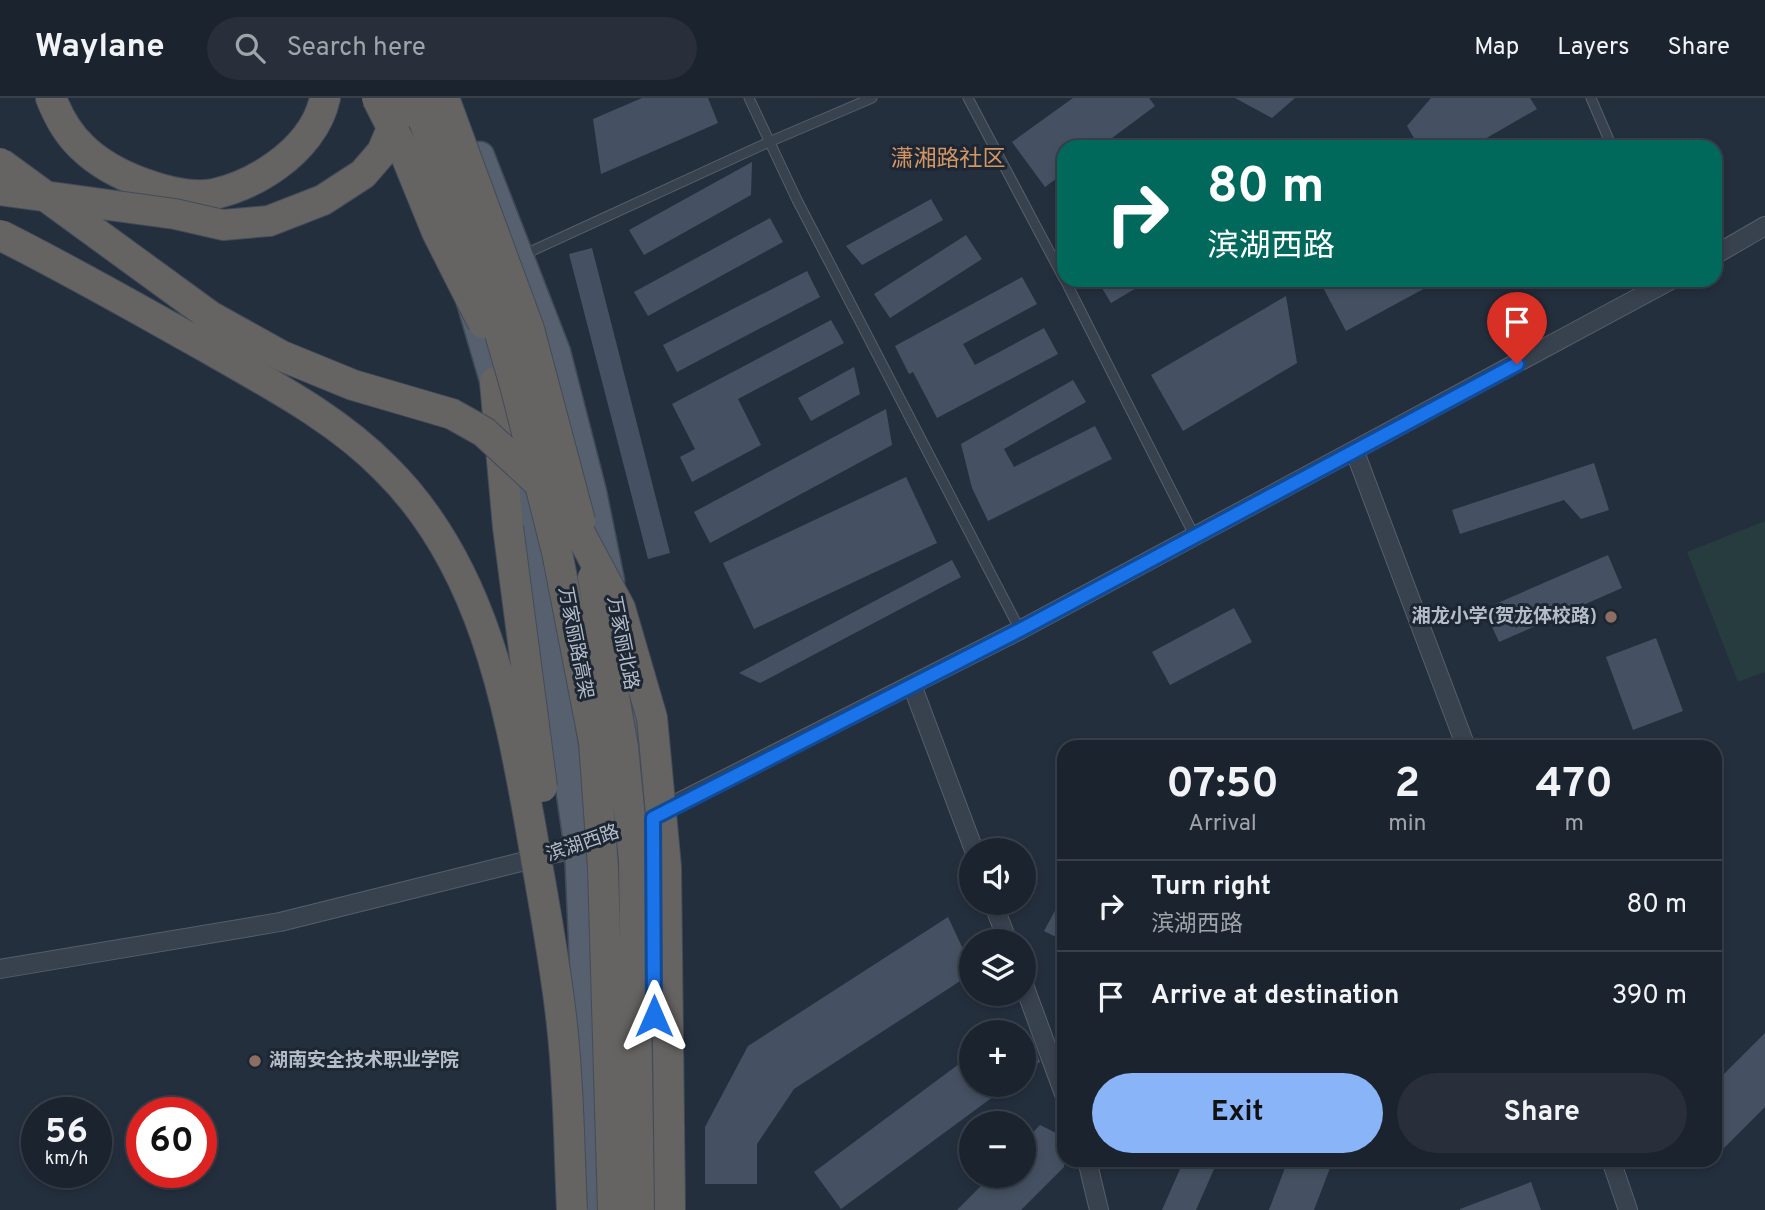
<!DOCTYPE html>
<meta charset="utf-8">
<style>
body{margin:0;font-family:Overpass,"Noto Sans SC",sans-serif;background:#282f3a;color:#f1f3f6;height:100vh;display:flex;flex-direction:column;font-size:26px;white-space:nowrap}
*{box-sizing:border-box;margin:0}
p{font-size:23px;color:#a0a4aa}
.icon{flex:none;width:38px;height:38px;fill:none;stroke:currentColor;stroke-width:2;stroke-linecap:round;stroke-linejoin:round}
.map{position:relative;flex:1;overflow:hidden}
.drawer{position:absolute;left:1057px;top:642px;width:665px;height:427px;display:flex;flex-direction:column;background:#1b232e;border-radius:21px;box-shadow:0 4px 10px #0003,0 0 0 2px #39404a}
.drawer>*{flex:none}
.banner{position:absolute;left:1057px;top:42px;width:665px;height:147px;border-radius:21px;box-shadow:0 4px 10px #0003,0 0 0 2px #39404a;background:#00695c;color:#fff;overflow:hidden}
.tools{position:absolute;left:959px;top:740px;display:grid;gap:14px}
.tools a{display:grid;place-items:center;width:77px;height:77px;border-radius:50%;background:#1b232e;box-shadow:0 4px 10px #0003,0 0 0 2px #39404a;font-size:35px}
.speed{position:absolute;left:21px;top:999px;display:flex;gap:14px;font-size:35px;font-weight:700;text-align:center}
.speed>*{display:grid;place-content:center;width:91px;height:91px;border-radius:50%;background:#1b232e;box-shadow:0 4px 10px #0003,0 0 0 2px #39404a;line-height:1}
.speed small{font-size:18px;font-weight:400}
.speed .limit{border:10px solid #d22;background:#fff;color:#111}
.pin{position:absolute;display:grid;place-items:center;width:60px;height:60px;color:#fff;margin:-72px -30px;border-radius:50% 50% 50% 0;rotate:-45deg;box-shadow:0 0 7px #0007}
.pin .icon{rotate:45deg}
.me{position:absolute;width:77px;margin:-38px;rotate:0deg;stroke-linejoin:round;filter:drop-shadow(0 0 5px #0008)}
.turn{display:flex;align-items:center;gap:24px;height:147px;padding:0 35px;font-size:32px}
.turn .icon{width:91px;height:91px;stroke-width:2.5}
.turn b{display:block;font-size:49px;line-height:60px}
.eta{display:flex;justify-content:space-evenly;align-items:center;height:119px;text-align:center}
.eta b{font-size:42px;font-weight:700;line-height:49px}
.primary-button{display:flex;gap:14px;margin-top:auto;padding:14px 35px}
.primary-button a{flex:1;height:80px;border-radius:42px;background:#8ab4f8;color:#111;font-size:28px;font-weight:700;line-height:80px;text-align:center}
.primary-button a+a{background:#282f3a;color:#f1f3f6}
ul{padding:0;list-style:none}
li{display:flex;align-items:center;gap:21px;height:91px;padding:0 35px;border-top:2px solid #39404a}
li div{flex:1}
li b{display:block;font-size:26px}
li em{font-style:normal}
header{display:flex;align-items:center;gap:42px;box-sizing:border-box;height:98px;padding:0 35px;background:#1b232e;border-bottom:2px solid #39404a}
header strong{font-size:33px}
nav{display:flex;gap:38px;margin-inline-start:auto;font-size:24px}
.search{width:490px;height:63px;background:#282f3a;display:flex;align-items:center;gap:18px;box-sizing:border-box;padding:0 24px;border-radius:38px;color:#a0a4aa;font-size:26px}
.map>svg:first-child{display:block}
.green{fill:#263c3f}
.building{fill:#455162}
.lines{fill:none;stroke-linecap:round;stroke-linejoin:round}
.service-casing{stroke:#565f6c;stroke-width:11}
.minor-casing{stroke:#565f6c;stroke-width:20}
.primary-casing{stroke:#414a57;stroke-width:31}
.trunk-casing{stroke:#434c59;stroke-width:32}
.service{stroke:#38414e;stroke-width:9}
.minor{stroke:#38414e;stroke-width:18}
.primary{stroke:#56606e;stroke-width:28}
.trunk{stroke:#656462;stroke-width:30}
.trunk-bridge-casing{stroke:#434c59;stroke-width:32;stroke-linecap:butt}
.trunk-bridge{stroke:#656462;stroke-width:30}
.route-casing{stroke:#114b97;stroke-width:18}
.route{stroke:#1a73e8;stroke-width:12}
.education-dot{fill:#8d6e63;stroke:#1d2633;stroke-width:2.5}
.labels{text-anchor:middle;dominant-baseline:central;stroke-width:6;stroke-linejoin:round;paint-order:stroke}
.poi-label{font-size:19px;font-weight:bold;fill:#b4bcc9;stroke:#1d2633;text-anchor:end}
.street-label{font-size:19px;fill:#b4bcc9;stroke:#1d2633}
.quarter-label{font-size:23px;fill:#d59563;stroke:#1d2633}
</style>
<header>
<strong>Waylane</strong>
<div class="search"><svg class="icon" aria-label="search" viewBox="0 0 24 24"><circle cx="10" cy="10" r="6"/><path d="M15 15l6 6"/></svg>Search here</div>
<nav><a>Map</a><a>Layers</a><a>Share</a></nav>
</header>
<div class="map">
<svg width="1765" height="1112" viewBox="0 0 1765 1112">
<rect width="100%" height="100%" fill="#242f3e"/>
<path class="green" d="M 1765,423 L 1765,574 L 1738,584 L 1687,454 Z"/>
<path class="building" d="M 642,0 L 708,0 L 718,25 L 601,76 L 593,21 Z
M 1073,0 L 1149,0 L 1155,8 L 1100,49 L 1064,49 L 1064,75 L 1045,89 L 1012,44 Z
M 1235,0 L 1295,0 L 1272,20 Z
M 1431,0 L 1530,0 L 1537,11 L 1471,49 L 1419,49 L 1407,28 Z
M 752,64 L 751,97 L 644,157 L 629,132 Z
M 931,101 L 943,122 L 862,167 L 846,148 Z
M 770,120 L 783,144 L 648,218 L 634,194 Z
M 966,137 L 982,161 L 890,220 L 874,196 Z
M 592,150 L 670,455 L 648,461 L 569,156 Z
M 807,173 L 820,199 L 677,274 L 663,247 Z
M 1022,179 L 1037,206 L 963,246 L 975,267 L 1044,230 L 1058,256 L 937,320 L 913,274 L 909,276 L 895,248 Z
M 1097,182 L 1150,182 L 1111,205 Z
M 1319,182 L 1440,182 L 1346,233 Z
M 1286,198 L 1297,265 L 1183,333 L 1151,277 Z
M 831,222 L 844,245 L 738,301 L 761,347 L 692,384 L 680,359 L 695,351 L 672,306 Z
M 854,269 L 860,296 L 811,323 L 798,300 Z
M 1073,282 L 1086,304 L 1004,351 L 1014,369 L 1095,328 L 1112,361 L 988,423 L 972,390 L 961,346 Z
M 886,311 L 892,347 L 710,445 L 694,414 Z
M 1594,365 L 1609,412 L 1581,421 L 1564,402 L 1460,436 L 1452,412 Z
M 906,379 L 937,445 L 754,531 L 723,465 Z
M 1608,457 L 1622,490 L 1499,544 L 1484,511 Z
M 952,462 L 961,479 L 760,585 L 739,575 Z
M 1234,510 L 1252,544 L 1170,587 L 1152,554 Z
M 1656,540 L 1683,613 L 1633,632 L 1606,559 Z
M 1064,796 L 1064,843 L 1044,833 Z
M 948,819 L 971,868 L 971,876 L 794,991 L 757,1046 L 757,1086 L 705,1086 L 705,1029 L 748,948 Z
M 1765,935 L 1765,1009 L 1715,1059 L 1715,985 Z
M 1024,945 L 1035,950 L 1040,964 L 1024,976 Z
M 971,957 L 971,987 L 1009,987 L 841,1111 L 814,1074 Z
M 1040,1027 L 1064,1039 L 1064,1069 L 1021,1112 L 957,1112 L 991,1078 L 1024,1078 L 1024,1044 Z
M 1184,1062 L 1218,1062 L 1196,1112 L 1162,1112 Z
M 1288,1062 L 1333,1062 L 1314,1112 L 1269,1112 Z
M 1531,1084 L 1541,1112 L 1460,1112 L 1460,1111 Z"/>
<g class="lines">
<g class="service-casing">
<path id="service" d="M 749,0 L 797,102 L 1020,532
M 968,0 L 1064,181
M 1591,0 L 1612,49
M 523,157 L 769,44 L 872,0
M 1065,182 L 1195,439"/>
</g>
<g class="minor-casing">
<path id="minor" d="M 1715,157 L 1765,128
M 1355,354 L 1466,649
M 912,587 L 974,752
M 624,732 L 1020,532 L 1671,182
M 993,805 L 1008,844
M 0,871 L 280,824 L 585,748
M 1024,887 L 1064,996
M 1087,1062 L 1099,1112
M 1611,1062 L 1628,1112"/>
</g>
<g class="primary-casing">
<path id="primary" d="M 399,0 L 426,73
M 480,58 L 556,254 L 592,394 L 610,483
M 471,204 L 501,306
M 512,352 L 535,449 L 579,751 L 595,1112
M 629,578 L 645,672
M 654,947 L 655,1099"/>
</g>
<g class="trunk-casing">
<path id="trunk" d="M 51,0 C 58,18 68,36 82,49 C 110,77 175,103 214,96 C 236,91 259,80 277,67 C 299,51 319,28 325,0
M 495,284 L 508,429"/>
</g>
<use href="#service" class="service"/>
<use href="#minor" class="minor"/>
<use href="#primary" class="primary"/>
<use href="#trunk" class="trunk"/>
<g class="trunk-bridge-casing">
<path id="trunk-bridge" d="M 377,0 L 404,53 L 437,134 L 483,225
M 415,0 L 485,183 L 516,291 L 557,454 L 594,644 L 603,770 L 613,1112
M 444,0 L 529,231 L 580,423
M 0,65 L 210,218 L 282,258 L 353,287 L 452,316 L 484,334 L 567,411 L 620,510 L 652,620 L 666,769 L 670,1112
M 0,92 L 175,116 L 223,127 L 269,123 L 323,102 L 363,76 L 382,54 L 405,0
M 0,137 C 70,172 138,211 206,249 C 268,285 335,319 385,370 C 482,465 508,603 531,731 C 542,796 555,861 562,927 C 569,988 569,1051 572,1112
M 508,429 L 542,689
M 593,479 L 623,649 L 634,762 L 639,1112"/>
</g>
<use href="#trunk-bridge" class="trunk-bridge"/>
</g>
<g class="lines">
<g class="route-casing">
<path id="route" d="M 654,918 L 653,720 L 1020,532 L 1517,266"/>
</g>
<use href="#route" class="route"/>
</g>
<g class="education-dot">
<circle cx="1611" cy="519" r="7"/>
<circle cx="255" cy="963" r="7"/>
</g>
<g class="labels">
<g class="poi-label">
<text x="1597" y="519">湘龙小学(贺龙体校路)</text>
<text x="269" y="963" text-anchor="start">湖南安全技术职业学院</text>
</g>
<g class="street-label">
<text transform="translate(575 545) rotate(79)">万家丽路高架</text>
<text transform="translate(622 545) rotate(79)">万家丽北路</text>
<text transform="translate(583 746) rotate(-19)">滨湖西路</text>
</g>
<g class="quarter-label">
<text x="948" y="62">潇湘路社区</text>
</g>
</g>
</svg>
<div class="tools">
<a><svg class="icon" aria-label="sound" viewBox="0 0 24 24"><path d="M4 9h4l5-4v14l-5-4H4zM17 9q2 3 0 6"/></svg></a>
<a><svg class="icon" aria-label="layers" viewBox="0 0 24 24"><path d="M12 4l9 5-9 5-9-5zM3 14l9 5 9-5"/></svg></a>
<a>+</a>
<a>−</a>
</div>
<div class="speed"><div>56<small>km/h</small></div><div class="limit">60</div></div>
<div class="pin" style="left:1517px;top:266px;background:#d93025"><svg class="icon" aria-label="arrive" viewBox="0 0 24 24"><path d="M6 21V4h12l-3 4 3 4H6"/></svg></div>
<svg class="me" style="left:654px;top:918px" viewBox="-20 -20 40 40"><path d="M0-17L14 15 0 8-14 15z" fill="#1a73e8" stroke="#fff" stroke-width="4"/></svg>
<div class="banner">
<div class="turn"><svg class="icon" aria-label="right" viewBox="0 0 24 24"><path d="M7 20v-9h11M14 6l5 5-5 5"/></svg><div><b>80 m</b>滨湖西路</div></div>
</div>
<section class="drawer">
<div class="eta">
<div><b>07:50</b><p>Arrival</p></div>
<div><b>2</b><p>min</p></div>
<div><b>470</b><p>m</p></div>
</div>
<ul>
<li><svg class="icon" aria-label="right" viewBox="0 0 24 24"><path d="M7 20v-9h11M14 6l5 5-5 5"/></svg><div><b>Turn right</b><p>滨湖西路</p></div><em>80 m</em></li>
<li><svg class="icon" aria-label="arrive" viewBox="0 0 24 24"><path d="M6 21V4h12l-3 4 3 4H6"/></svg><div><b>Arrive at destination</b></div><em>390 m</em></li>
</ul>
<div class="primary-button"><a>Exit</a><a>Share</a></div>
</section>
</div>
